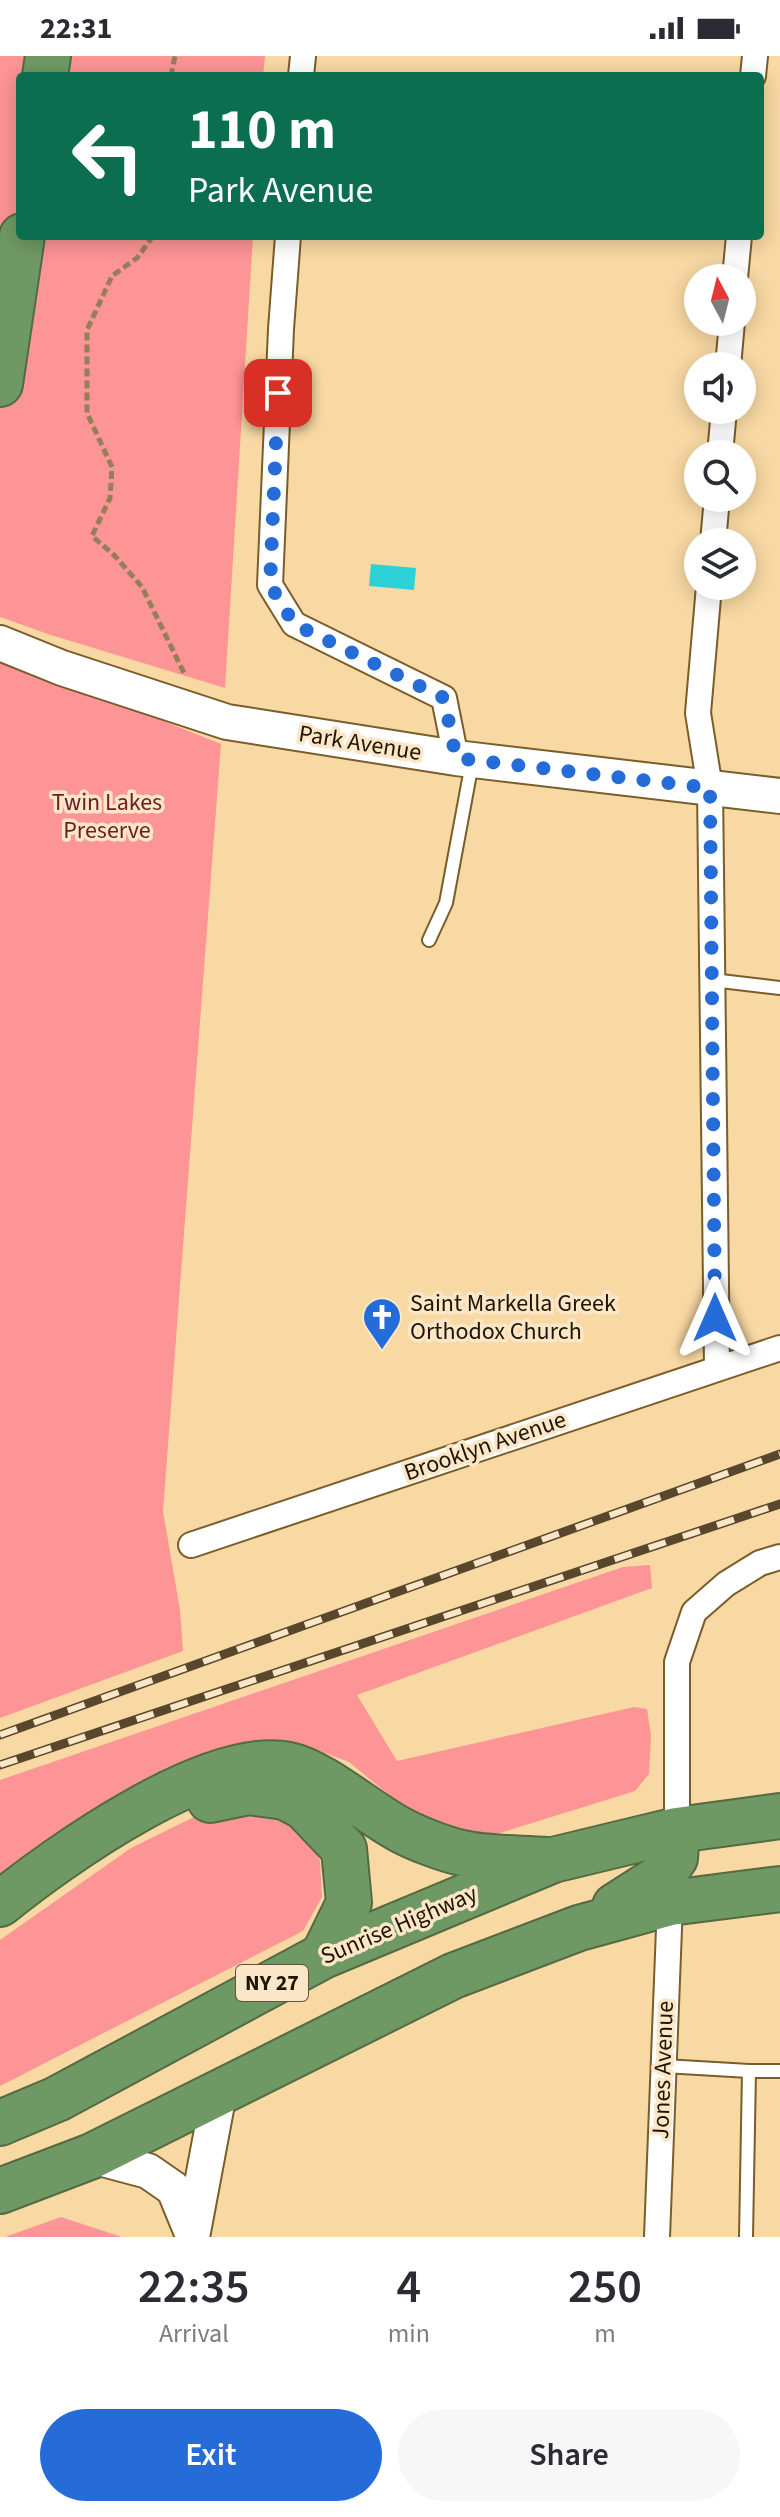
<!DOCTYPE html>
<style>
body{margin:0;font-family:"Source Sans 3",sans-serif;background:#f7f7f7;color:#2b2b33;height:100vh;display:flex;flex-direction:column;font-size:30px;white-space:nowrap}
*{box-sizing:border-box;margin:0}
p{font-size:26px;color:#7c7c81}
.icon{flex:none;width:44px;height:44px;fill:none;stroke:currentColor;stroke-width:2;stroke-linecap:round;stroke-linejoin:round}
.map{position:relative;height:2181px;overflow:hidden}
.sheet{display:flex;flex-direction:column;background:#fff;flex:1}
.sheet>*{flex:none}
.banner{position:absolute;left:16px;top:16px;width:748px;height:168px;border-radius:8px;box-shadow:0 4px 20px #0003;background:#0b6e4f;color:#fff;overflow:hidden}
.needle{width:52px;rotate:353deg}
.tools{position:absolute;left:684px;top:208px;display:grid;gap:16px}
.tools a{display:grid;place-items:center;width:72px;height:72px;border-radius:50%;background:#fff;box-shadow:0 4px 20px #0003;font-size:40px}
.pin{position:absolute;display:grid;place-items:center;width:68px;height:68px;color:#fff;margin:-34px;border-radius:16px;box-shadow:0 4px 12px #0006}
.me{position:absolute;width:88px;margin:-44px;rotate:0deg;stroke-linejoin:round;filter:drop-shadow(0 0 6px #0008)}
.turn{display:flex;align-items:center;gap:28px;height:168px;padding:0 40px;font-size:36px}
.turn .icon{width:104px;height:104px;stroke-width:2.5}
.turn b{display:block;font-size:56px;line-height:68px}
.eta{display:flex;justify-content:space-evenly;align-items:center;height:136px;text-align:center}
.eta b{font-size:48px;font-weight:600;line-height:56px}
.button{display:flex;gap:16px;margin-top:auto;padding:16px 40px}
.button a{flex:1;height:92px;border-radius:48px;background:#266cd8;color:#fff;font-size:32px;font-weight:600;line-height:92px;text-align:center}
.button a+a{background:#f7f7f7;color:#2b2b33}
.status{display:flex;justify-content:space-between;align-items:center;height:56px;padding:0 40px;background:#fff;direction:ltr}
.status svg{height:22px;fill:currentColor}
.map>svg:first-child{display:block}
.green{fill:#fd9496}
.water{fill:#2cd2d8}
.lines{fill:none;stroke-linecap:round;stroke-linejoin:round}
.lane-casing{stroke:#795d2a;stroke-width:16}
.street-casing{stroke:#795d2a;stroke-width:28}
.secondary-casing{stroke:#795d2a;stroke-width:38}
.highway-casing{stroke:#536a42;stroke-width:48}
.path{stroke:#957f5a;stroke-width:5;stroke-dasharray:8 4;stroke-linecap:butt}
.lane{stroke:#fff;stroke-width:12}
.street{stroke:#fff;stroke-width:24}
.secondary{stroke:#fff;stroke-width:34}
.highway{stroke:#6f9964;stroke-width:44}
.rail-casing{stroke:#58472c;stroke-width:9}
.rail{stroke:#fbe7c8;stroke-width:6;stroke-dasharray:18;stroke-linecap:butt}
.route{stroke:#266cd8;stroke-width:14;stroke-dasharray:0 25.2}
.labels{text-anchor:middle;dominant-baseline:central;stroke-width:7;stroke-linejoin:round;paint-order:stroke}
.shield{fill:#fbe7c8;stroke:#62533d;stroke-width:2}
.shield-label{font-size:22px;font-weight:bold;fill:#201402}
.street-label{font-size:24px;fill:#201402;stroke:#fbe7c8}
.park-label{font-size:24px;fill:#6d1c25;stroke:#fbe7c8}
.poi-label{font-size:24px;fill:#201402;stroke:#fbe7c8;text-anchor:start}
</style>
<div class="status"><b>22:31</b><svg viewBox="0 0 49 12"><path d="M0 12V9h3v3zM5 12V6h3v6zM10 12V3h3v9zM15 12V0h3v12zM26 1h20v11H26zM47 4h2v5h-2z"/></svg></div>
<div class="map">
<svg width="780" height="2181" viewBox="0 0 780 2181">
<rect width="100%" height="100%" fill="#f8d8a3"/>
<path class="green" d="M 0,0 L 265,0 L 263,20 L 20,20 L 20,180 L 253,180 L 225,632 L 51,579 L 0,561 Z
M 0,600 L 221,688 L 163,1455 L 180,1554 L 183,1595 L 0,1662 Z
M 650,1509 L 652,1532 L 357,1639 L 397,1705 L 634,1651 L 647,1653 L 651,1680 L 649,1718 L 635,1735 L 497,1778 L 452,1776 L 406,1753 L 349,1706 L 298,1687 L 232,1692 L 0,1826 L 0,1724 L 623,1511 Z
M 266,1748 L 302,1771 L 320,1804 L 322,1841 L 303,1875 L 0,2030 L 0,1884 L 131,1792 L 212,1752 Z
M 61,2161 L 122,2181 L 5,2181 Z"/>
<path class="water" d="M 371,508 L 416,512 L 414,534 L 369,530 Z"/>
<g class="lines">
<g class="lane-casing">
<path id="lane" d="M 429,884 L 446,847 L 472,707
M 712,924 L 780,932
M 664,2010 L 749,2015 L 746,2181
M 749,2015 L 780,2015"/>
</g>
<g class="street-casing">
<path id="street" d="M 301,20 L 303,0
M 753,20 L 755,0
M 288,180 L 281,273 L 270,529 L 294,568 L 444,642 L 456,702
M 735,222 L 739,180
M 728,310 L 732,266
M 720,398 L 724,354
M 713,486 L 717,442
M 709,530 L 698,657 L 710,732 L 717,1313
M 191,1489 L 780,1292
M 677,1774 L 677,1606 L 694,1556 L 726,1528 L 760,1507 L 780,1501
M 657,2181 L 670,1847"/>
</g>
<g class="secondary-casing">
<path id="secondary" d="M 0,587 L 62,612 L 227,666 L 456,702 L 780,740
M 92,2100 L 148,2115 L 174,2133 L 192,2177
M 192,2181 L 219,2037"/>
</g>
<g class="highway-casing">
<path id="highway" d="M 45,20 L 48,0
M 0,328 L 22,180
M 210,1744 L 249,1736 L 285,1741 L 304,1751 L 344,1793 L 349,1847 L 323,1900
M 0,1848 C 59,1800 211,1692 289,1709 C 320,1715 369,1757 399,1773 C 415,1782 444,1793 462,1797 C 489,1803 519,1802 547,1804
M 615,1850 L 662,1820 L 675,1802 L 677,1774
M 0,2067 L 57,2043 L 323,1900 L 553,1804 L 677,1774 L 780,1760
M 0,2135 L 92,2100 L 453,1920 L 579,1872 L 670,1847 L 780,1833"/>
</g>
<path class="path" d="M 171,20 L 175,0
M 153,180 L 137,202 L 112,220 L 87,274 L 87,357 L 112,411 L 110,442 L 92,480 L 114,499 L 142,531 L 185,619"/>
<use href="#lane" class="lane"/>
<use href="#street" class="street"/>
<use href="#secondary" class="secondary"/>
<use href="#highway" class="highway"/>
<g class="rail-casing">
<path id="rail" d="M 0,1679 L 780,1398
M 0,1709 L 780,1448"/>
</g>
<use href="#rail" class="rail"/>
</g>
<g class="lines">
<path class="route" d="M 278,337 L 270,529 L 294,568 L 444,642 L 456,702 L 710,732 L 715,1262"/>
</g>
<defs>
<g id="church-pin" transform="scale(2)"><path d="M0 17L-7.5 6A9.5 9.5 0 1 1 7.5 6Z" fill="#266cd8" stroke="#fbe7c8"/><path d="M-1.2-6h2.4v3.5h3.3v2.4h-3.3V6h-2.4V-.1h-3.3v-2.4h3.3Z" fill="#fff"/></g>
</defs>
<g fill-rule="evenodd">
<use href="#church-pin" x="382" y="1261"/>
</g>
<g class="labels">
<rect class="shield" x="236" y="1909" width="72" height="36" rx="6"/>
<g class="shield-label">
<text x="272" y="1927">NY 27</text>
</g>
<g class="street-label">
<text transform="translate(360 687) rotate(9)">Park Avenue</text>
<text transform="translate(485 1390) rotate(-19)">Brooklyn Avenue</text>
<text transform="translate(399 1869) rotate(-23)">Sunrise Highway</text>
<text transform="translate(663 2014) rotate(-88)">Jones Avenue</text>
</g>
<g class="park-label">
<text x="107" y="746">Twin Lakes<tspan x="107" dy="28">Preserve</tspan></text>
</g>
<g class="poi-label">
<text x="410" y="1247">Saint Markella Greek<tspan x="410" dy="28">Orthodox Church</tspan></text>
</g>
</g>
</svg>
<div class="tools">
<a><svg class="needle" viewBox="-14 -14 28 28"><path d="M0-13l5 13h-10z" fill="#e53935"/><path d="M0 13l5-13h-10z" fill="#7c7c81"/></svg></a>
<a><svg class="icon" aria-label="sound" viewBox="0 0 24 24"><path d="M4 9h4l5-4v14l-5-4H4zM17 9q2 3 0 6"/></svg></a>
<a><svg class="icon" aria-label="search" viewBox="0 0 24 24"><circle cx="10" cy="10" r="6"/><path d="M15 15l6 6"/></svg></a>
<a><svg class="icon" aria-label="layers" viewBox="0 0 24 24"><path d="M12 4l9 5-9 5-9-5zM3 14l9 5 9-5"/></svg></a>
</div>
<div class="pin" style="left:278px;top:337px;background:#d93025"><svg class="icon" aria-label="arrive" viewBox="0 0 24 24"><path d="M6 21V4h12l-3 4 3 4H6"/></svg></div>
<svg class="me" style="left:715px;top:1262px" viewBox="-20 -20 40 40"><path d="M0-17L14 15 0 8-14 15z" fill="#266cd8" stroke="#fff" stroke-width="4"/></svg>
<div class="banner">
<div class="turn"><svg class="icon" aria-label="left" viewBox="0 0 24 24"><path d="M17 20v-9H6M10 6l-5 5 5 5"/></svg><div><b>110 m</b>Park Avenue</div></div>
</div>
</div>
<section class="sheet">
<div class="eta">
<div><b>22:35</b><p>Arrival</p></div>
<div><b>4</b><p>min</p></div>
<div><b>250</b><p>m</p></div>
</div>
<div class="button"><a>Exit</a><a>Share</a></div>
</section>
